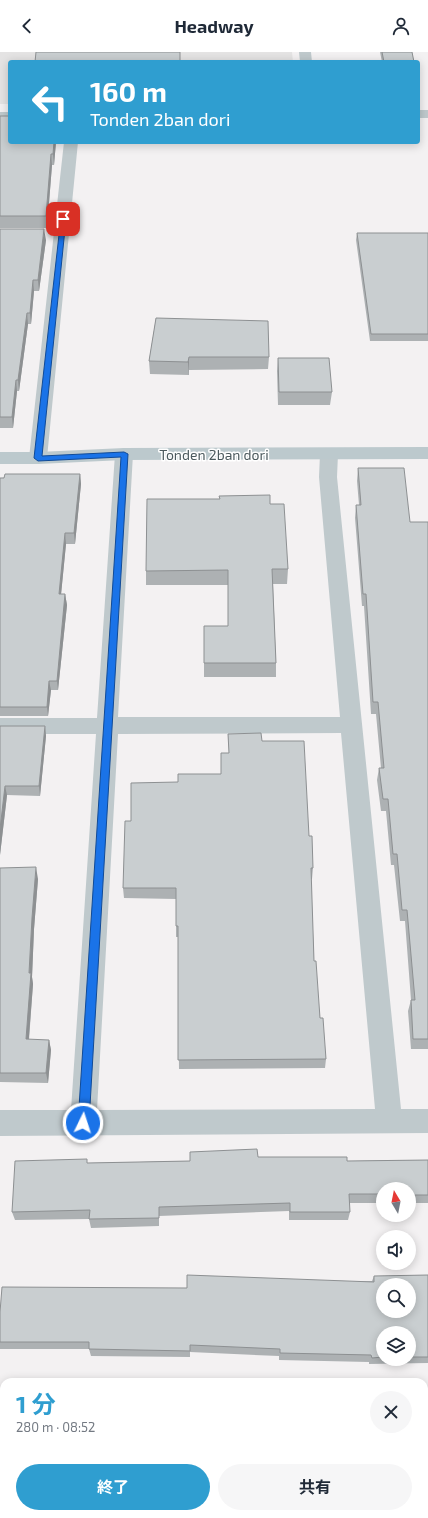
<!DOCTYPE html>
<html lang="ja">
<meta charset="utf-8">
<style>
body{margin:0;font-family:"Exo 2","Noto Sans JP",sans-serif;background:#f6f6f7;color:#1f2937;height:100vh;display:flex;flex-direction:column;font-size:15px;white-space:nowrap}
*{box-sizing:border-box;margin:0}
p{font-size:13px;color:#747a83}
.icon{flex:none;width:22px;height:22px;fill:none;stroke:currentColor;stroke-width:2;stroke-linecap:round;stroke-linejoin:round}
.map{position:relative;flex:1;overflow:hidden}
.side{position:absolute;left:0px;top:1326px;width:428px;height:140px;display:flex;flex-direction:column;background:#fff;border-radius:12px 12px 0 0;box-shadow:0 2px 10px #0003}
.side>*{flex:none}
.top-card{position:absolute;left:8px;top:8px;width:412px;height:84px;border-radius:4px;box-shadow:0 2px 10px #0003;background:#2f9ed0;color:#fff;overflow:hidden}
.needle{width:26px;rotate:350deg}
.controls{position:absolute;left:376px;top:1130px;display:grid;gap:8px}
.controls a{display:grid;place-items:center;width:40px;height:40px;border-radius:50%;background:#fff;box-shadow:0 2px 10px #0003;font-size:20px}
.pin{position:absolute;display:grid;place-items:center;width:34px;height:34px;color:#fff;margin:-17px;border-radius:8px;box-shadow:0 2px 6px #0006}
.me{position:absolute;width:44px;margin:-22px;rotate:4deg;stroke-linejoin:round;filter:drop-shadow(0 0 3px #0008)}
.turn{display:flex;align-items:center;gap:14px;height:84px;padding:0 16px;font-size:18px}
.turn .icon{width:52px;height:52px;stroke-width:2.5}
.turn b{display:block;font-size:28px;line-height:34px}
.round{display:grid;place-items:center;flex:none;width:42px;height:42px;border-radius:21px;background:#f6f6f7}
.head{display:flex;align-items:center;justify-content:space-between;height:68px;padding:0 16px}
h1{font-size:24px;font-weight:700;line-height:30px;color:#2f9ed0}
.button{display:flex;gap:8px;margin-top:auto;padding:8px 16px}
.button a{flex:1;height:46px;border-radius:24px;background:#2f9ed0;color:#fff;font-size:16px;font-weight:700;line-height:46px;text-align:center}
.button a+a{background:#f6f6f7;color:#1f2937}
header{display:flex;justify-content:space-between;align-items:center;height:52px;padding:0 16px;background:#fff;font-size:18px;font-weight:700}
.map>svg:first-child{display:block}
.education{fill:#e4e3e3}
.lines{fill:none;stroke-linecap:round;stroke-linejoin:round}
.street{fill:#bfc9cc;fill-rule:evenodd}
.secondary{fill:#bcc9cd;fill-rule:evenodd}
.wall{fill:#adb1b3;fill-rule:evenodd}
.shaded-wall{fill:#8d9092}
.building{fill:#c9ced0;stroke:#8d9092;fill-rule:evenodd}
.route{fill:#1a73e8;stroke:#114b97}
.labels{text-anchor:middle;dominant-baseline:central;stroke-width:3;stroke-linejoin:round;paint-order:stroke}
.street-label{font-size:14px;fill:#4b595d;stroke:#fff}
</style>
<header><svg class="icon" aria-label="back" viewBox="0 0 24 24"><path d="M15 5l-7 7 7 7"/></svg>Headway<svg class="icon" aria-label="person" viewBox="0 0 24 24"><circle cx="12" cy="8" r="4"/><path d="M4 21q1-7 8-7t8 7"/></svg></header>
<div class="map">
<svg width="428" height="1466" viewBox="0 0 428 1466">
<rect width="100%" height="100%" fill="#f3f1f2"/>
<path class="education" d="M 0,0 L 292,0 L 293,10 L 10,10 L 10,52 L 0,52 Z"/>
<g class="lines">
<path class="street" d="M 299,0 L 311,0 L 312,10 L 300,10 Z
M 418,58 L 428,58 L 428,66 L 418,66 Z
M 0,60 L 10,60 L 10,68 L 0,68 Z
M 64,90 L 78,90 L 47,406 L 44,410 L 38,412 L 32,410 L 29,406 Z
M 124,396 L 130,398 L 133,402 L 118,665 L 340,665 L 319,425 L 320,402 L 323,398 L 329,396 L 335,398 L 338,402 L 337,425 L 401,1057 L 428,1057 L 428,1081 L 0,1084 L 0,1058 L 71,1058 L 96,682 L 0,682 L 0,666 L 97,666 L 115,402 L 118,398 ZM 341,681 L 375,1057 L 97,1058 L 118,682 Z
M 424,1398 L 428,1398 L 428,1428 L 424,1428 Z
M 0,1401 L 4,1401 L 4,1431 L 0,1431 Z"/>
<path class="secondary" d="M 428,395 L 428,407 L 124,408 L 38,412 L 0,412 L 0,400 L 38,400 L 124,396 Z"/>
</g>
<path class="wall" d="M 380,0 L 412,0 L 414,10 L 382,10 Z
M 418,38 L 419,44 L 418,51 Z
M 0,64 L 10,90 L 56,90 L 54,113 L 52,113 L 47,176 L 0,176 Z
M 0,177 L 46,188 L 39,239 L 34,239 L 31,272 L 28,272 L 19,339 L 17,339 L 13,376 L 0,376 Z
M 357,181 L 428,181 L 428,289 L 370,289 L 356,188 Z
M 156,266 L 269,305 L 268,317 L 189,318 L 189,323 L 150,322 L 149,309 Z
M 278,306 L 332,340 L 330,353 L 278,353 L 277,319 Z
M 358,416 L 410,470 L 428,470 L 428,997 L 411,997 L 408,959 L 411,948 L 405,869 L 400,869 L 394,813 L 391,813 L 386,759 L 381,759 L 377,728 L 379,716 L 381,716 L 376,662 L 371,662 L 364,554 L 362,554 L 355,466 L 356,453 L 359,453 L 357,429 Z
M 80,422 L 81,432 L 75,492 L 66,492 L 61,542 L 65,542 L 67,553 L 58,638 L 51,638 L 48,664 L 0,664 L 0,426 Z
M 270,452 L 288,517 L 287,532 L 273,532 L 276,611 L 276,625 L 204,625 L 204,574 L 228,574 L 228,533 L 146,533 L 146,519 Z
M 0,674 L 45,674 L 46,684 L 40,744 L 7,743 L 0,803 Z
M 228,682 L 262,689 L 309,784 L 313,816 L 312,827 L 311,827 L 314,909 L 320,966 L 326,1007 L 325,1016 L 179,1017 L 178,885 L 176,885 L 176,847 L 124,846 L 123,836 L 131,769 L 178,730 L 221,722 L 221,701 L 229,701 Z
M 0,816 L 38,827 L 34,877 L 32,925 L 33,932 L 29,988 L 49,988 L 51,998 L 48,1031 L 0,1030 Z
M 258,1105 L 347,1109 L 428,1108 L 428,1151 L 409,1151 L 409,1137 L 383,1137 L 383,1151 L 349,1151 L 350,1160 L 348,1168 L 289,1168 L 289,1159 L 159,1164 L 159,1174 L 91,1176 L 89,1167 L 15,1168 L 12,1160 L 88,1111 L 190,1109 Z
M 428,1223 L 428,1311 L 369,1312 L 369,1310 L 279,1308 L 279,1304 L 190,1300 L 190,1305 L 91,1304 L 89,1297 L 0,1297 L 0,1260 L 187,1236 L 372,1229 L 374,1224 ZM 383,1281 L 409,1281 L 409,1307 L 383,1307 Z"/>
<path class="shaded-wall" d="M 54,90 L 56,90 L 54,113 L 53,102 Z
M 51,102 L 52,113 L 47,176 L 46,164 Z
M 44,177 L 46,188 L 39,239 L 38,228 Z
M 33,228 L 34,239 L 31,272 L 30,261 Z
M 27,261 L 28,272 L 19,339 L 18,328 Z
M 189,305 L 189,323 L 188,310 Z
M 16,328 L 17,339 L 13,376 L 12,365 Z
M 80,422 L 81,432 L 75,492 L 74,481 Z
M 65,481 L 66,492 L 60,553 L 59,542 Z
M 65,542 L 67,553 L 58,638 L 57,629 Z
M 49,629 L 51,638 L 48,664 L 47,655 Z
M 45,674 L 46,684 L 40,744 L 39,734 Z
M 5,734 L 7,743 L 0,803 L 0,777 Z
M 36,815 L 38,827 L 34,877 L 32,925 L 33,932 L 28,997 L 26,987 L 32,866 Z
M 49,988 L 51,998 L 48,1031 L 46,1021 Z"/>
<path class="building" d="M 36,0 L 180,0 L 180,10 L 35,10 Z
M 382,0 L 412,0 L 414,10 L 384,10 Z
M 0,64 L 10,64 L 10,90 L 54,90 L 53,102 L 51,102 L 46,164 L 0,164 Z
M 0,177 L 44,177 L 38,228 L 33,228 L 30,261 L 27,261 L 18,328 L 16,328 L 12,365 L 0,365 Z
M 357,181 L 428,181 L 428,282 L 371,282 Z
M 156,266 L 268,269 L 269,305 L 189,305 L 188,310 L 149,309 Z
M 278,306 L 329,306 L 332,340 L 279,340 Z
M 358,416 L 404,416 L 410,470 L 428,470 L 428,987 L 413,987 L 411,948 L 415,948 L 407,858 L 402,858 L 397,802 L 393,802 L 388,747 L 383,747 L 379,716 L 384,716 L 378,650 L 373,650 L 366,542 L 363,542 L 356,453 L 361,453 Z
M 5,422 L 80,422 L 74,481 L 65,481 L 59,542 L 65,542 L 57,629 L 49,629 L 47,655 L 0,655 L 0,426 L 4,426 Z
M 270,443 L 270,452 L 284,452 L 288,517 L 272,517 L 276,611 L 204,611 L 204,574 L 228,574 L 228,518 L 146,519 L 147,447 L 220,447 L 219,444 Z
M 0,674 L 45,674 L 39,734 L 5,734 L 0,777 Z
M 261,681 L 262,689 L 304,689 L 309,784 L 312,784 L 313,816 L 311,816 L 314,909 L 316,909 L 320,966 L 323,966 L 326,1007 L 178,1008 L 178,874 L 176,874 L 176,836 L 123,836 L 125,769 L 131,769 L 131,731 L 178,730 L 178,722 L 221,722 L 221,701 L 229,701 L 228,682 Z
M 36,815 L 32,866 L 29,921 L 31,921 L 26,987 L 49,988 L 46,1021 L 0,1021 L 0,816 Z
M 257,1097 L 258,1105 L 347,1105 L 347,1109 L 428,1108 L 428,1143 L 409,1143 L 409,1137 L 383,1137 L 383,1142 L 349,1142 L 350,1160 L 290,1160 L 290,1151 L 159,1155 L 159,1166 L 89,1167 L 90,1158 L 12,1160 L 15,1109 L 87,1107 L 87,1111 L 190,1109 L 190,1100 Z
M 187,1223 L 374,1230 L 374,1224 L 428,1223 L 428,1305 L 409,1305 L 409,1281 L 383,1281 L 383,1305 L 372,1306 L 371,1303 L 280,1301 L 280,1297 L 190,1293 L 190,1299 L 89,1297 L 89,1290 L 0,1290 L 0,1260 L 2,1235 L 187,1236 ZM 383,1233 L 409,1233 L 409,1259 L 383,1259 Z
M 0,1437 L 4,1437 L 4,1462 L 243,1462 L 243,1466 L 0,1466 Z
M 424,1451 L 428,1451 L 428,1466 L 299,1466 L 299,1462 L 424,1462 Z"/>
<path class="route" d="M 61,165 L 66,167 L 42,404 L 124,400 L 128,402 L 89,1071 L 87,1075 L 83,1077 L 79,1075 L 78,1071 L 121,405 L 38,409 L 34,406 Z"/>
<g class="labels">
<g class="street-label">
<text x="214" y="402">Tonden 2ban dori</text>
</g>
</g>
</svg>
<div class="controls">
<a><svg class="needle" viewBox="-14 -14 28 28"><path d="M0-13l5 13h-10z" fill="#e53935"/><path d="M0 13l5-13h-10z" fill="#747a83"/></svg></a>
<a><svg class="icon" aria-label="sound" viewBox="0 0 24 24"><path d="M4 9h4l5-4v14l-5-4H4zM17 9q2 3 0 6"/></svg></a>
<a><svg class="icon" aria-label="search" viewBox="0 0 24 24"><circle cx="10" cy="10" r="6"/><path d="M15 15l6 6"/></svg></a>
<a><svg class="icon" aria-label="layers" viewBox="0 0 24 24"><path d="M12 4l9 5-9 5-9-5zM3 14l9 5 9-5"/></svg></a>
</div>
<div class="pin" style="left:63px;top:167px;background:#d93025"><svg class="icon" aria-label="arrive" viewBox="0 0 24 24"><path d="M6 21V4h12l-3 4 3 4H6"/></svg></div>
<svg class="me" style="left:83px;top:1071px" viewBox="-20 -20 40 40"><circle r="17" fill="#1a73e8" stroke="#fff" stroke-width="3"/><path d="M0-11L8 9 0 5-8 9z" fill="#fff"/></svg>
<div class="top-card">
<div class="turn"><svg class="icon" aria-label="left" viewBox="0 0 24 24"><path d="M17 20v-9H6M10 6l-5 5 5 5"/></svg><div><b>160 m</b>Tonden 2ban dori</div></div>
</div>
<section class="side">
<div class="head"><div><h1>1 分</h1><p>280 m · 08:52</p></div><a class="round"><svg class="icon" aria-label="close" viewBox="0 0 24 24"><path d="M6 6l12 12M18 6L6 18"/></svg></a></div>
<div class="button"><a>終了</a><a>共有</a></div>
</section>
</div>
